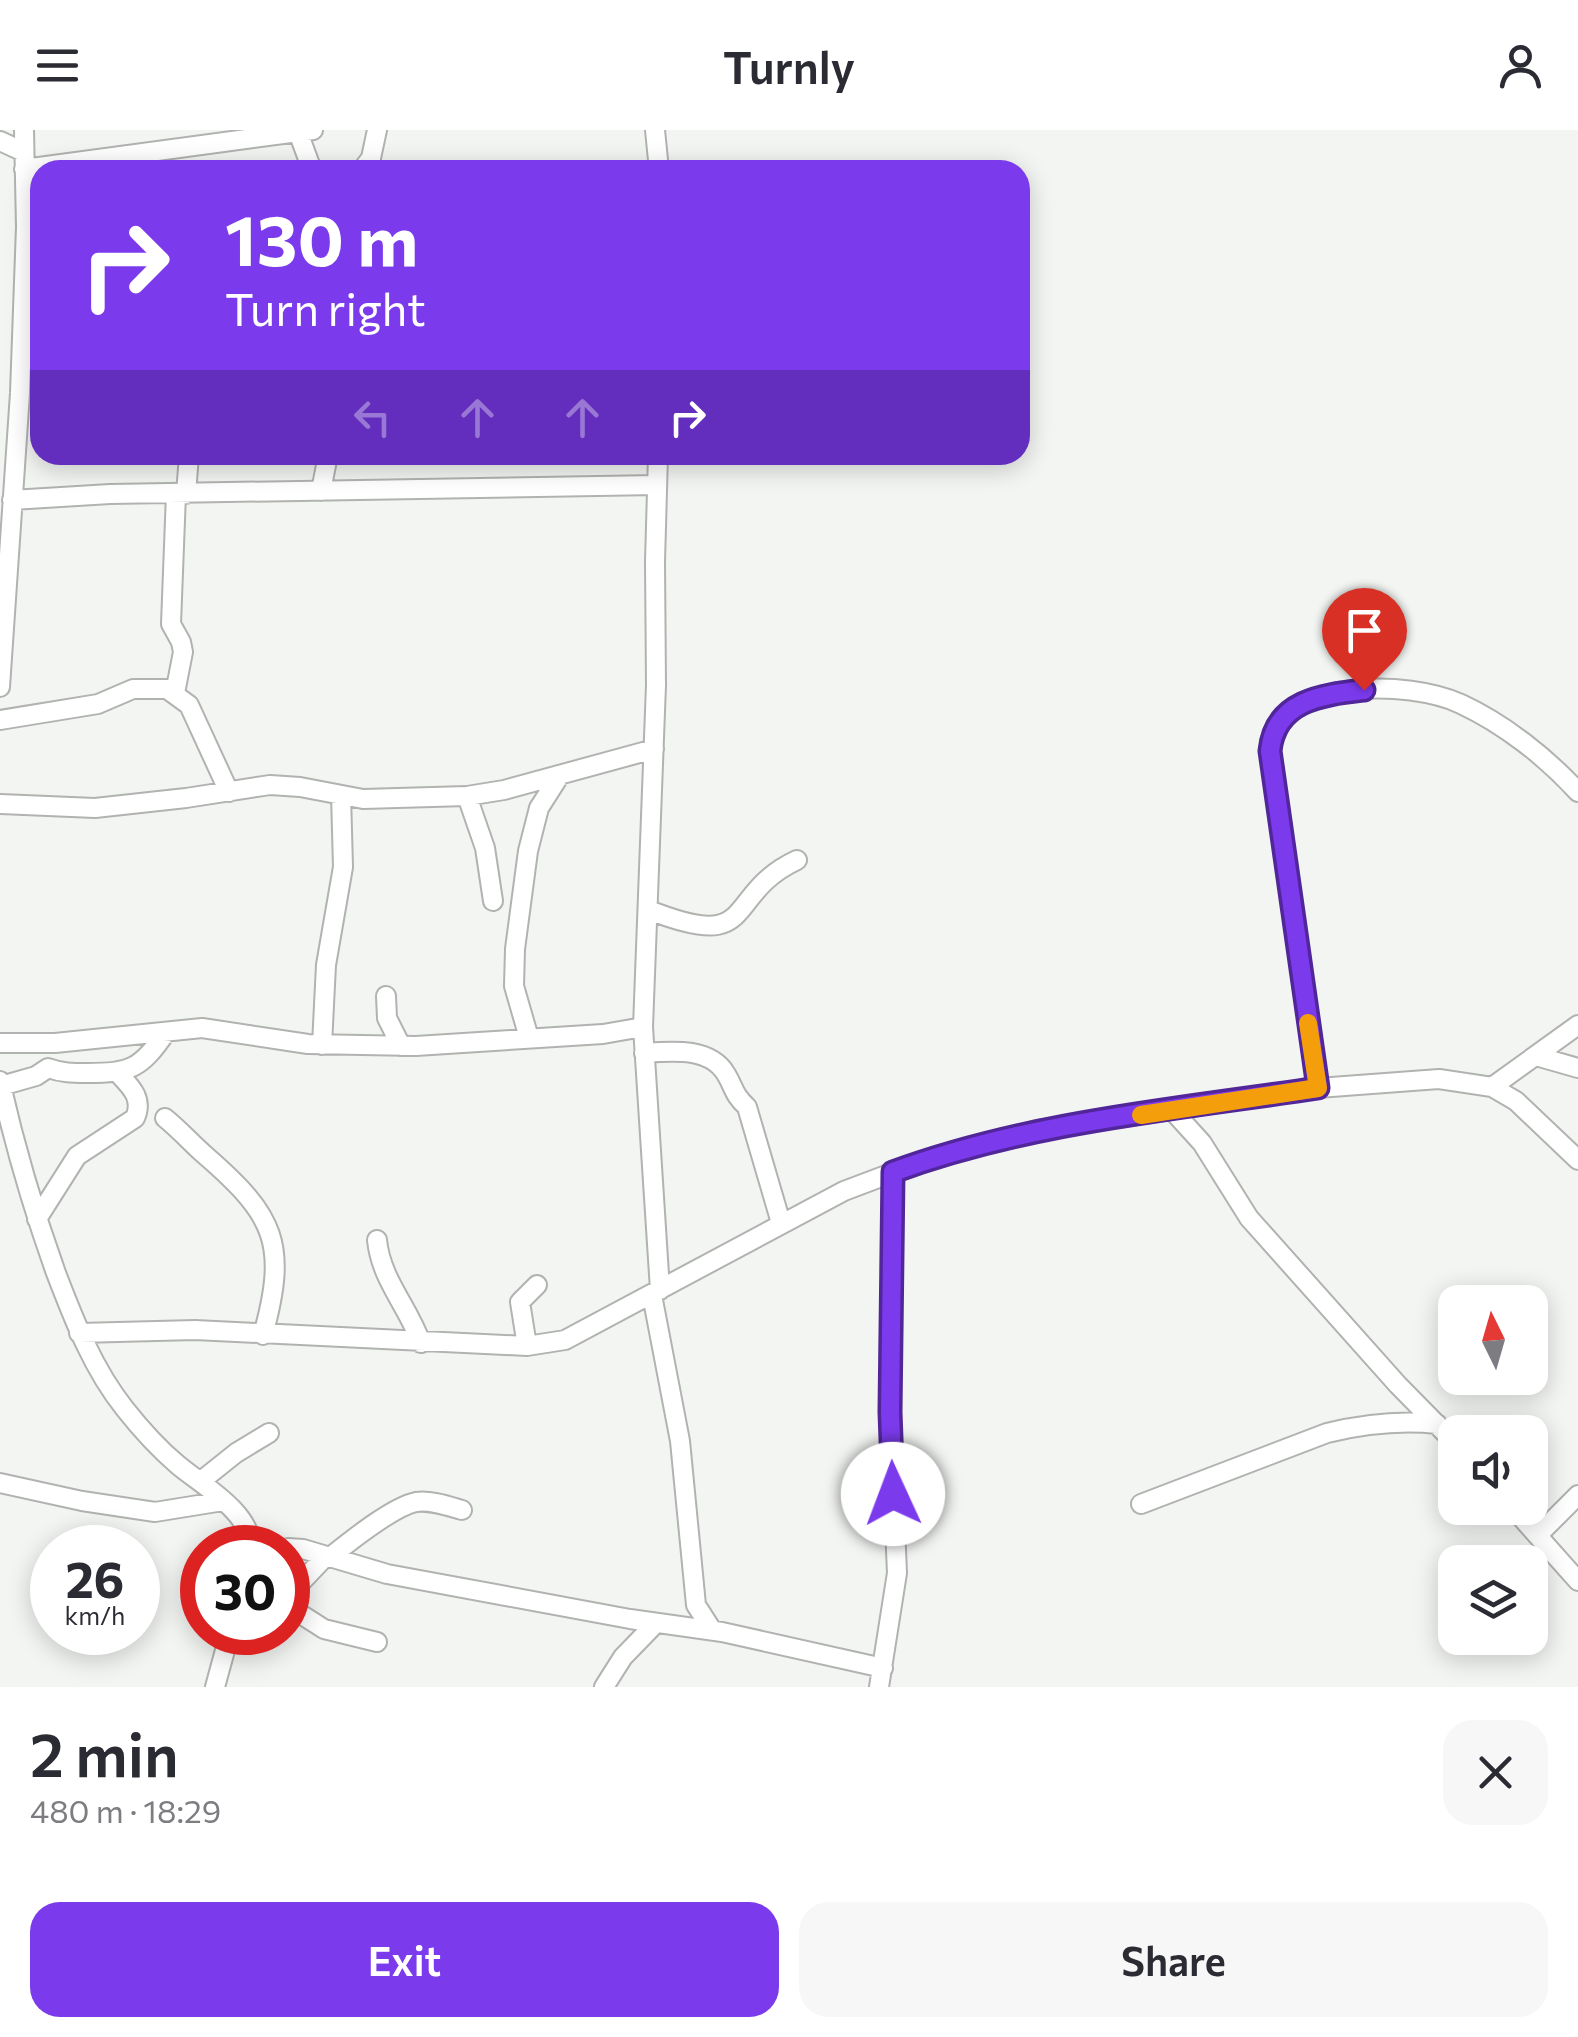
<!DOCTYPE html>
<meta charset="utf-8">
<style>
body{margin:0;font-family:Commissioner,sans-serif;background:#f7f7f7;color:#2b2b33;height:100vh;display:flex;flex-direction:column;font-size:38px;white-space:nowrap}
*{box-sizing:border-box;margin:0}
p{font-size:32px;color:#7c7c81}
.icon{flex:none;width:55px;height:55px;fill:none;stroke:currentColor;stroke-width:2;stroke-linecap:round;stroke-linejoin:round}
.map{position:relative;height:1557px;overflow:hidden}
.panel{display:flex;flex-direction:column;background:#fff;flex:1}
.panel>*{flex:none}
.banner{position:absolute;left:30px;top:30px;width:1000px;height:305px;border-radius:30px;box-shadow:0 5px 25px #0003;background:#7c3aed;color:#fff;overflow:hidden}
.needle{width:65px;rotate:355deg}
.tools{position:absolute;left:1438px;top:1155px;display:grid;gap:20px}
.tools a{display:grid;place-items:center;width:110px;height:110px;border-radius:20px;background:#fff;box-shadow:0 5px 25px #0003;font-size:50px}
.speed{position:absolute;left:30px;top:1395px;display:flex;gap:20px;font-size:50px;font-weight:700;text-align:center}
.speed>*{display:grid;place-content:center;width:130px;height:130px;border-radius:50%;background:#fff;box-shadow:0 5px 25px #0003;line-height:1}
.speed small{font-size:25px;font-weight:400}
.speed .limit{border:15px solid #d22;background:#fff;color:#111}
.pin{position:absolute;display:grid;place-items:center;width:85px;height:85px;color:#fff;margin:-102px -42px;border-radius:50% 50% 50% 0;rotate:-45deg;box-shadow:0 0 10px #0007}
.pin .icon{rotate:45deg}
.me{position:absolute;width:110px;margin:-55px;rotate:358deg;stroke-linejoin:round;filter:drop-shadow(0 0 8px #0008)}
.turn{display:flex;align-items:center;gap:35px;height:210px;padding:0 30px;font-size:45px}
.turn .icon{width:130px;height:130px;stroke-width:2.5}
.turn b{display:block;font-size:70px;line-height:85px}
.lanes{display:flex;align-items:center;height:95px;padding:0 30px;background:#0003;justify-content:center;gap:50px;direction:ltr}
.lanes .off{opacity:.35}
.round{display:grid;place-items:center;flex:none;width:105px;height:105px;border-radius:30px;background:#f7f7f7}
.summary{display:flex;align-items:center;justify-content:space-between;height:170px;padding:0 30px}
h1{font-size:60px;font-weight:600;line-height:75px}
.button{display:flex;gap:20px;margin-top:auto;padding:20px 30px}
.button a{flex:1;height:115px;border-radius:30px;background:#7c3aed;color:#fff;font-size:40px;font-weight:600;line-height:115px;text-align:center}
.button a+a{background:#f7f7f7;color:#2b2b33}
header{display:flex;justify-content:space-between;align-items:center;height:130px;padding:0 30px;background:#fff;font-size:45px;font-weight:600}
.map>svg:first-child{display:block}
.lines{fill:none;stroke-linecap:round;stroke-linejoin:round}
.minor-casing{stroke:#b1b3b0;stroke-width:22}
.minor{stroke:#fff;stroke-width:18}
.route-casing{stroke:#51269a;stroke-width:25}
.route{stroke:#7c3aed;stroke-width:18}
.slow{stroke:#f59e0b;stroke-width:18}
</style>
<header><svg class="icon" aria-label="menu" viewBox="0 0 24 24"><path d="M4 6h16M4 12h16M4 18h16"/></svg>Turnly<svg class="icon" aria-label="person" viewBox="0 0 24 24"><circle cx="12" cy="8" r="4"/><path d="M4 21q1-7 8-7t8 7"/></svg></header>
<div class="map">
<svg width="1578" height="1557" viewBox="0 0 1578 1557">
<rect width="100%" height="100%" fill="#f3f5f2"/>
<g class="lines">
<g class="minor-casing">
<path id="minor" d="M 655,0 L 659,40
M 298,2 L 312,40
M 0,11 L 24,22
M 24,39 L 313,0
M 362,40 L 371,28 L 377,0
M 658,325 L 655,432 L 656,555 L 643,897 L 660,1160
M 321,361 L 328,325
M 186,364 L 189,325
M 12,370 L 110,364 L 657,355
M 0,557 L 20,263 L 26,97 L 24,0
M 175,563 L 183,522 L 181,512 L 171,494 L 176,364
M 0,590 L 98,574 L 133,559 L 167,559 L 189,575 L 229,662
M 467,666 L 485,718 L 493,771
M 0,674 L 95,678 L 186,668 L 270,655 L 300,657 L 363,669 L 467,666 L 504,660 L 654,619
M 649,780 C 760,824 722,765 797,730
M 386,866 L 387,888 L 401,916
M 529,908 L 514,856 L 515,819 L 528,721 L 539,678 L 560,645
M 0,913 L 55,913 L 202,898 L 308,914 L 416,916 L 603,904 L 643,897
M 322,915 L 326,835 L 343,737 L 341,665
M 644,923 C 672,921 710,917 726,944 C 735,959 733,964 747,977 L 781,1093
M 1536,926 L 1578,938
M 0,951 C 15,1017 33,1079 56,1143 C 74,1190 93,1239 125,1279 C 140,1298 159,1319 178,1335 C 203,1356 250,1381 252,1418
M 1,956 L 36,946 L 48,938 C 62,943 72,943 87,943 C 130,943 141,939 166,902
M 1492,957 L 1578,895
M 1318,958 L 1270,621 C 1278,546 1410,550 1461,574 C 1504,594 1546,627 1578,662
M 1172,980 L 1202,1013 L 1249,1088 L 1398,1255 L 1455,1313
M 165,988 C 180,1000 192,1014 206,1026 C 275,1086 288,1114 263,1205
M 37,1089 L 77,1026 L 135,988 C 144,968 130,956 117,942
M 377,1110 C 381,1150 408,1176 421,1213
M 652,1165 L 680,1311 L 696,1475 L 712,1500
M 79,1203 L 195,1200 L 527,1216 L 565,1210 L 844,1061 L 934,1027 L 1037,1000 L 1318,958 L 1439,949 L 1492,957 L 1516,971 L 1578,1030
M 527,1216 L 520,1172 L 537,1155
M 201,1351 L 236,1323 L 269,1303
M 0,1353 L 82,1371 L 155,1382 L 223,1371
M 1141,1374 L 1327,1303 C 1364,1294 1399,1290 1437,1294
M 1513,1378 L 1578,1451
M 1538,1405 L 1578,1365
M 288,1418 L 303,1419 L 387,1444 L 630,1489 L 722,1502 L 883,1538
M 329,1428 C 349,1412 392,1377 416,1372 C 431,1370 448,1376 462,1380
M 288,1466 L 325,1427
M 288,1476 L 324,1499 L 377,1512
M 215,1557 L 230,1502
M 604,1557 L 623,1527 L 656,1493
M 879,1557 L 897,1443 L 890,1282 L 893,1042"/>
</g>
<use href="#minor" class="minor"/>
</g>
<g class="lines">
<g class="route-casing">
<path id="route" d="M 893,1364 L 890,1282 L 893,1042 C 1029,992 1176,979 1318,958 L 1270,621 C 1275,570 1322,565 1364,560"/>
</g>
<use href="#route" class="route"/>
<path class="slow" d="M 1141,985 L 1318,958 L 1308,893"/>
</g>
</svg>
<div class="tools">
<a><svg class="needle" viewBox="-14 -14 28 28"><path d="M0-13l5 13h-10z" fill="#e53935"/><path d="M0 13l5-13h-10z" fill="#7c7c81"/></svg></a>
<a><svg class="icon" aria-label="sound" viewBox="0 0 24 24"><path d="M4 9h4l5-4v14l-5-4H4zM17 9q2 3 0 6"/></svg></a>
<a><svg class="icon" aria-label="layers" viewBox="0 0 24 24"><path d="M12 4l9 5-9 5-9-5zM3 14l9 5 9-5"/></svg></a>
</div>
<div class="speed"><div>26<small>km/h</small></div><div class="limit">30</div></div>
<div class="pin" style="left:1364px;top:560px;background:#d93025"><svg class="icon" aria-label="arrive" viewBox="0 0 24 24"><path d="M6 21V4h12l-3 4 3 4H6"/></svg></div>
<svg class="me" style="left:893px;top:1364px" viewBox="-20 -20 40 40"><circle r="19" fill="#fff"/><path d="M0-13L10 11 0 6-10 11z" fill="#7c3aed"/></svg>
<div class="banner">
<div class="turn"><svg class="icon" aria-label="right" viewBox="0 0 24 24"><path d="M7 20v-9h11M14 6l5 5-5 5"/></svg><div><b>130 m</b>Turn right</div></div>
<div class="lanes"><svg class="icon off" aria-label="left" viewBox="0 0 24 24"><path d="M17 20v-9H6M10 6l-5 5 5 5"/></svg><svg class="icon off" aria-label="ahead" viewBox="0 0 24 24"><path d="M12 20V5M6 11l6-6 6 6"/></svg><svg class="icon off" aria-label="ahead" viewBox="0 0 24 24"><path d="M12 20V5M6 11l6-6 6 6"/></svg><svg class="icon" aria-label="right" viewBox="0 0 24 24"><path d="M7 20v-9h11M14 6l5 5-5 5"/></svg></div>
</div>
</div>
<section class="panel">
<div class="summary"><div><h1>2 min</h1><p>480 m · 18:29</p></div><a class="round"><svg class="icon" aria-label="close" viewBox="0 0 24 24"><path d="M6 6l12 12M18 6L6 18"/></svg></a></div>
<div class="button"><a>Exit</a><a>Share</a></div>
</section>
